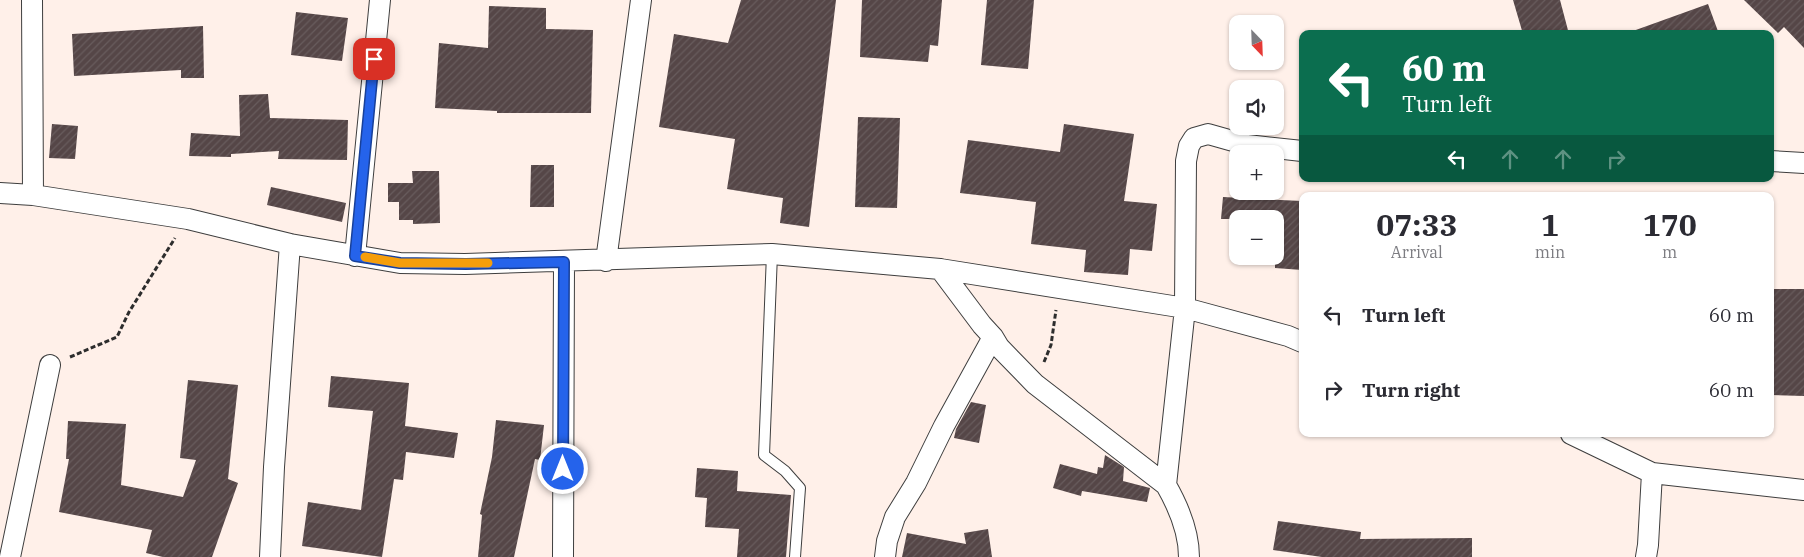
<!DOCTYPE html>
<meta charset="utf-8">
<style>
body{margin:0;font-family:"IBM Plex Serif",serif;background:#f2f2f3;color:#2b2b33;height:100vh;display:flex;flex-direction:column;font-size:19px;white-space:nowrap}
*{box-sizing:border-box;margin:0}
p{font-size:16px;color:#7c7c81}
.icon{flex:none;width:28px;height:28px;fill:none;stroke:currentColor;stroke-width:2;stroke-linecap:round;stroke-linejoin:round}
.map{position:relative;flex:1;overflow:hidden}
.details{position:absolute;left:1299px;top:192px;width:475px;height:245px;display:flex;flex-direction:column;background:#fff;border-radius:10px;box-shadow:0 1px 4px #0004}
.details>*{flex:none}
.guide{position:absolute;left:1299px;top:30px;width:475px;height:152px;border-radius:10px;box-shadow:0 1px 4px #0004;background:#0b6e4f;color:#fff;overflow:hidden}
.needle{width:32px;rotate:157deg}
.tools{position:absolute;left:1229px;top:15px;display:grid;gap:10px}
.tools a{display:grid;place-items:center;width:55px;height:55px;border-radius:10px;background:#fff;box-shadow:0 1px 4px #0004;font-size:25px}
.pin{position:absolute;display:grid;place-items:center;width:42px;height:42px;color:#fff;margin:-21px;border-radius:10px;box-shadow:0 2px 8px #0006}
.me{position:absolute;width:55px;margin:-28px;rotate:0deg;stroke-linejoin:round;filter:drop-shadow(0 0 4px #0008)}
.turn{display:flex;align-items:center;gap:18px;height:105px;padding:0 20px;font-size:22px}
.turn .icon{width:65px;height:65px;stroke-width:2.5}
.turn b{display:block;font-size:35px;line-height:42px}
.lanes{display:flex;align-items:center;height:48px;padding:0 20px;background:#0003;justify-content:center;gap:25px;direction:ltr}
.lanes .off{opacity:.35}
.eta{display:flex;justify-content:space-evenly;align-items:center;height:85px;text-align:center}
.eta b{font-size:30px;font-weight:700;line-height:35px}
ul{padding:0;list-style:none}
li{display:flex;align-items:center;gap:15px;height:75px;padding:0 20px}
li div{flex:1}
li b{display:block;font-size:19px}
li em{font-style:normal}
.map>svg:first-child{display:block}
.building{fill:url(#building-hatch)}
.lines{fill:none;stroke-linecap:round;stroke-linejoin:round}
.service-casing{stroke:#3e3e3e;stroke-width:12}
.minor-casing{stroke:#3e3e3e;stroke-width:22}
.path{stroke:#2d2d2d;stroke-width:3;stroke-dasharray:5 2.5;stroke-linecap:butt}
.service{stroke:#fff;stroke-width:10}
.minor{stroke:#fff;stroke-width:20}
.route-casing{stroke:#184099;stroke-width:12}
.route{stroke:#2563eb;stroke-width:9}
.slow{stroke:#f59e0b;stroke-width:9}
</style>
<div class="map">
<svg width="1804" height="557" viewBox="0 0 1804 557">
<defs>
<pattern id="building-hatch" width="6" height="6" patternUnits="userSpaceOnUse" patternTransform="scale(1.25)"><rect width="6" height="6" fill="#554647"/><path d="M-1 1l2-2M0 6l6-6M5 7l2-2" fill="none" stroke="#685c5d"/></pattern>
</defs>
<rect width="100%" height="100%" fill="#fff0e9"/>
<path class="building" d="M 741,0 L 836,0 L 809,227 L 780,223 L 783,198 L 727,189 L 735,139 L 659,127 L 674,34 L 728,43 Z
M 862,0 L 942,0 L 938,46 L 930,45 L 928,62 L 860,57 Z
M 987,0 L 1034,0 L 1028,69 L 981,65 Z
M 1513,0 L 1560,0 L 1569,34 L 1523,34 Z
M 1744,0 L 1804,0 L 1804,48 L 1784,27 L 1778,33 Z
M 1708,4 L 1719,34 L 1634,34 L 1633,31 Z
M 489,6 L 546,8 L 546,29 L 593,30 L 591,113 L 497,113 L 497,111 L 435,108 L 439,43 L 488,48 Z
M 296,12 L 348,18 L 342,61 L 291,55 Z
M 203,26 L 204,78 L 181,78 L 181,70 L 74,76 L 72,34 Z
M 268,94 L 270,118 L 348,120 L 347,160 L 278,159 L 279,151 L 231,154 L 231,157 L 189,156 L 191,133 L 240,136 L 239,95 Z
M 858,117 L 900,118 L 897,208 L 855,207 Z
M 52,124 L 78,126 L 75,159 L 49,158 Z
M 1064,124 L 1134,134 L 1124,201 L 1157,204 L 1152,251 L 1130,249 L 1128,275 L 1084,272 L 1086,250 L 1031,244 L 1036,202 L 960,193 L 968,140 L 1060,152 Z
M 531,165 L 554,165 L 554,207 L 530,207 Z
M 412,171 L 439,171 L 440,223 L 413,224 L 413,220 L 399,220 L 399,202 L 388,202 L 388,183 L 413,183 Z
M 271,187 L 346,203 L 342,222 L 267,205 Z
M 1223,197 L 1302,201 L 1302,270 L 1275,268 L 1275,219 L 1221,219 Z
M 1770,289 L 1804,289 L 1804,396 L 1770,395 Z
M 331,376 L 409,383 L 405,426 L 458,433 L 454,458 L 406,452 L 403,480 L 394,479 L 382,557 L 302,546 L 308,502 L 361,510 L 373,411 L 328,407 Z
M 188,380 L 238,385 L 228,479 L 238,483 L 212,557 L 163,557 L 146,553 L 152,530 L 59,512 L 69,459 L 66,459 L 68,421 L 126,424 L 121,485 L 183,497 L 196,460 L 180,458 Z
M 971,402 L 986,405 L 979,443 L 954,438 L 956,429 Z
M 496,420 L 544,425 L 540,460 L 535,459 L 514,557 L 478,557 L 482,515 L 480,514 L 492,457 Z
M 1105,455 L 1124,467 L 1123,481 L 1150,488 L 1147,502 L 1082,491 L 1081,496 L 1053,488 L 1060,464 L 1097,474 L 1098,467 L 1103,468 Z
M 697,468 L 738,471 L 737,491 L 791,495 L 786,557 L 737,557 L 739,529 L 705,527 L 707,498 L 695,497 Z
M 1278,521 L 1361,532 L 1360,539 L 1472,538 L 1472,557 L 1322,557 L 1273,550 Z
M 988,529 L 992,557 L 902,557 L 907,533 L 966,544 L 964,533 Z"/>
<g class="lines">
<g class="service-casing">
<path id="service" d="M 772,254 L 764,455 L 785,471 L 800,488 L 795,557"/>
</g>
<g class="minor-casing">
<path id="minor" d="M 32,0 L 33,195
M 1770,161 L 1804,163
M 0,193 L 33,195 L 188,219 L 290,244 L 400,263 L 465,264 L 772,254 L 940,269 L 1185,308 L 1288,336 L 1302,342
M 355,256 L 380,0
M 606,261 L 641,0
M 940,269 L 982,325 L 993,337 L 999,347 L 1035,384 L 1166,485 C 1178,506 1189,532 1189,557
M 1571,434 L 1652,473 L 1648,545 L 1646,557
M 1652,473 L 1804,490
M 1166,485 L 1185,308 L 1186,161 L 1189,146 L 1194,138 L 1208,134 L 1247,145 L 1302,151
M 10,557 L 50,365
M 270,557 L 274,467 L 290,244
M 563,557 L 564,262
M 885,557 L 887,541 L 895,517 L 916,483 L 944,426 L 993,337"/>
</g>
<path class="path" d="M 70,357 L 117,337 L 129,312 L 175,238
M 1044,362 L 1051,345 L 1056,310"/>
<use href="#service" class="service"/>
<use href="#minor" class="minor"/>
</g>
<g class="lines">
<g class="route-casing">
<path id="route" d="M 374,59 L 355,256 L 400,263 L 466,264 L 564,262 L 563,469"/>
</g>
<use href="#route" class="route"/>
<path class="slow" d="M 365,257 L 400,263 L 488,263"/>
</g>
</svg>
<div class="tools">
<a><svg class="needle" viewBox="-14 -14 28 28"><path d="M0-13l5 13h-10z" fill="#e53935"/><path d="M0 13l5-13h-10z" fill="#7c7c81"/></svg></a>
<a><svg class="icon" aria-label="sound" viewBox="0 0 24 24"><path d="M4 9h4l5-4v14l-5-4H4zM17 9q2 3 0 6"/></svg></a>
<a>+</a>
<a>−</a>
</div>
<div class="pin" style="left:374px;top:59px;background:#d93025"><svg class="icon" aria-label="arrive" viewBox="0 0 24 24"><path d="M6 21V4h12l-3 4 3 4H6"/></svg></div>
<svg class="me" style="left:563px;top:469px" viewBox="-20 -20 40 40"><circle r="17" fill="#2563eb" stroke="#fff" stroke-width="3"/><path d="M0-11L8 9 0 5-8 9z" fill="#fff"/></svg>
<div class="guide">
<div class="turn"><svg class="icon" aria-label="left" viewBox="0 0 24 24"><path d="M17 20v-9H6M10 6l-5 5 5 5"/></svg><div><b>60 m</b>Turn left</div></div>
<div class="lanes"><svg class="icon" aria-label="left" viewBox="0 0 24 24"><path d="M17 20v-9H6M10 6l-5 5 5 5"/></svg><svg class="icon off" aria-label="ahead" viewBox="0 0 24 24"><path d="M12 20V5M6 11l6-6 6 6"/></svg><svg class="icon off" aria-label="ahead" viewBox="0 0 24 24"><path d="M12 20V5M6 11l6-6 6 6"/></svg><svg class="icon off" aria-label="right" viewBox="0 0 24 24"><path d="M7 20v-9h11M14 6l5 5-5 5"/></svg></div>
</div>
<section class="details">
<div class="eta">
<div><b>07:33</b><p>Arrival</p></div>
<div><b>1</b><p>min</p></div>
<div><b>170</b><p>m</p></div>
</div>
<ul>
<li><svg class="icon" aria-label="left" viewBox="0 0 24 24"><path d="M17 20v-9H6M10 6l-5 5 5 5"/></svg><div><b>Turn left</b></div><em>60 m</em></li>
<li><svg class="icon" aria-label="right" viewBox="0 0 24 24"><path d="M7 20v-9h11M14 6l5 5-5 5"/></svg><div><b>Turn right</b></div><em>60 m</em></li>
</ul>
</section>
</div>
